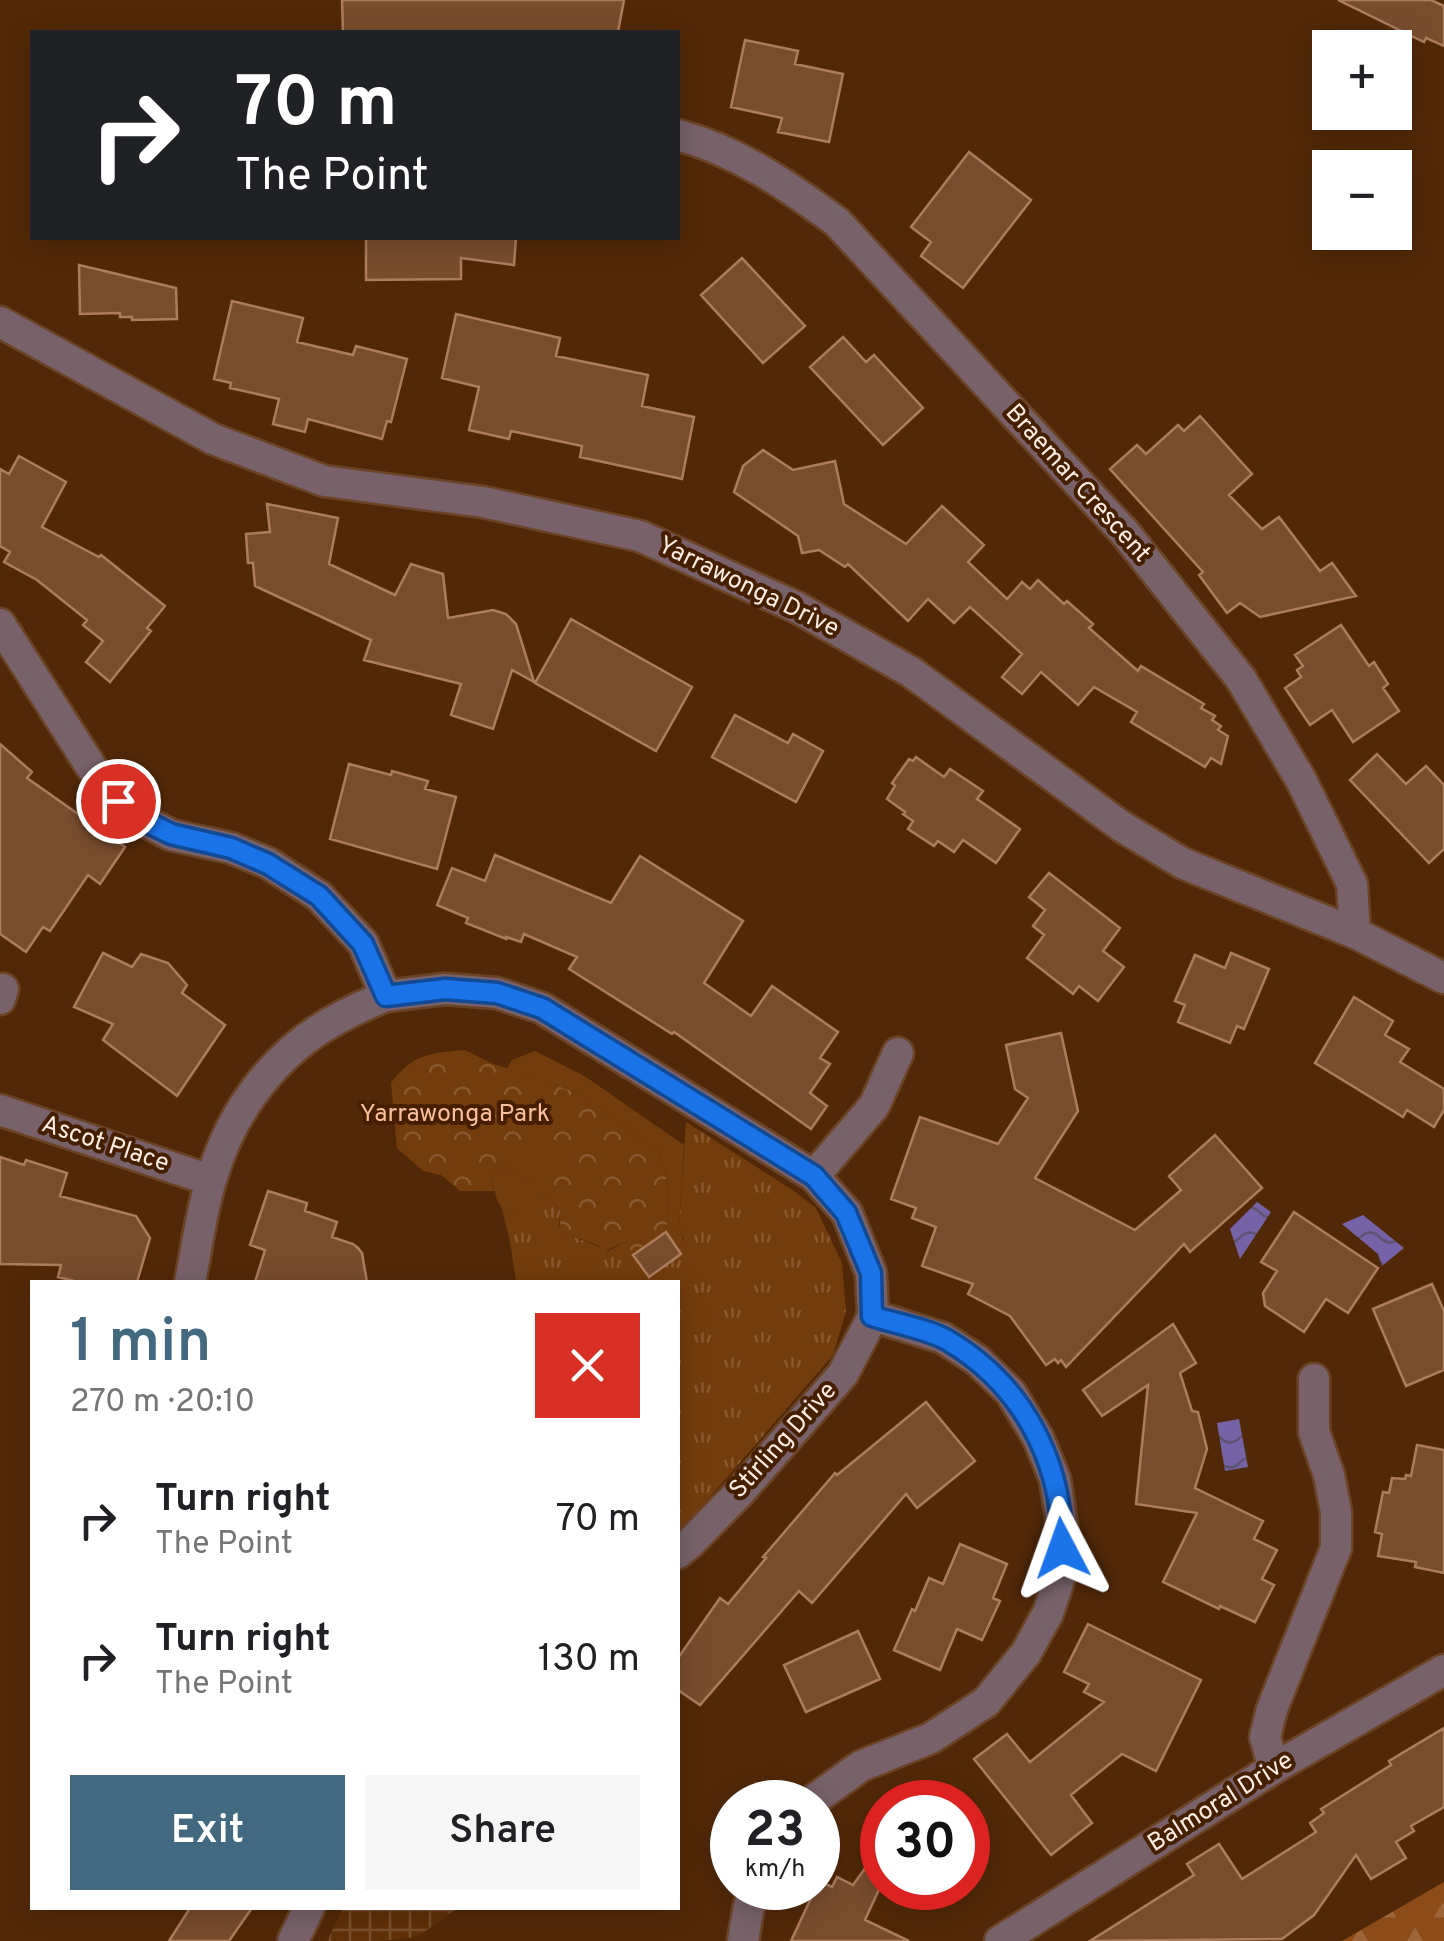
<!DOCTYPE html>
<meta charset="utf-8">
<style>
body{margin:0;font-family:Overpass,sans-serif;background:#f6f6f6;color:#202124;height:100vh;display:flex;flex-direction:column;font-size:38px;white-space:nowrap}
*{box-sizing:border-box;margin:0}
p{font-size:32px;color:#757577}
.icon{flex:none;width:55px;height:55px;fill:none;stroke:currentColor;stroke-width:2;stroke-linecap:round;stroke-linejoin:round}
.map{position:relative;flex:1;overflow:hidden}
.panel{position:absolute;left:30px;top:1280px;width:650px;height:630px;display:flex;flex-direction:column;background:#fff;border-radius:0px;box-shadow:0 5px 25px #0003}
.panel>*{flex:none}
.top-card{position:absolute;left:30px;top:30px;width:650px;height:210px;border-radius:0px;box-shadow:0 5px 25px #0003;background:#202124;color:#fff;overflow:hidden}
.tools{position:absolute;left:1312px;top:30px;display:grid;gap:20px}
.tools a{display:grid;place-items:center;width:100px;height:100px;border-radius:0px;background:#fff;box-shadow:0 5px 25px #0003;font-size:50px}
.speed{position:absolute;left:710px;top:1780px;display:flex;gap:20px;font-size:50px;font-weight:700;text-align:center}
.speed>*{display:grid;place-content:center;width:130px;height:130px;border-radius:50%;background:#fff;box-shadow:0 5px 25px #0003;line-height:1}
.speed small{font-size:25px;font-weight:400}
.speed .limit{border:15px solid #d22;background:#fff;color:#111}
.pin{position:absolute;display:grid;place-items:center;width:85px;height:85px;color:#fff;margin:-42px;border:5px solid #fff;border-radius:50%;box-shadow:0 2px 10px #0007}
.me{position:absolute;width:110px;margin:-55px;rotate:356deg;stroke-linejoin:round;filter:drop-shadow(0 0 8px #0008)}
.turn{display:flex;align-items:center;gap:35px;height:210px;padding:0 40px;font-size:45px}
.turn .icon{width:130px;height:130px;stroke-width:2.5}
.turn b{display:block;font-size:70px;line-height:85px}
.round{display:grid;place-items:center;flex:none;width:105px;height:105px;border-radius:0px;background:#f6f6f6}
.overview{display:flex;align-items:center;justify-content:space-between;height:170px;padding:0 40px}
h1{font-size:60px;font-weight:600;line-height:75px;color:#436981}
.button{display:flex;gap:20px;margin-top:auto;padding:20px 40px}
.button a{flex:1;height:115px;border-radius:0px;background:#436981;color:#fff;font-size:40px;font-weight:600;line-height:115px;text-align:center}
.button a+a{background:#f6f6f6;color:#202124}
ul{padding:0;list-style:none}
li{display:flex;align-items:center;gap:30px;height:140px;padding:0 40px}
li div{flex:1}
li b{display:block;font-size:38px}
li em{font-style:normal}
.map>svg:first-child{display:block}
.industrial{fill:url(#industrial-grid)}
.grass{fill:url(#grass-tufts)}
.forest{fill:url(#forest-firs)}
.park{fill:url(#park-crowns)}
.garden{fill:#733c0c}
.water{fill:url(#water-waves)}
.building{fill:#784d2e;stroke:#ac7d5d;stroke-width:2.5}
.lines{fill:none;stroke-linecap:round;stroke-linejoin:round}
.minor-casing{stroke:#6a4427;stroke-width:35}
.minor{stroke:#79616a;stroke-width:30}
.route-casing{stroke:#114b97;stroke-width:25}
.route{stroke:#1a73e8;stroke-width:18}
.labels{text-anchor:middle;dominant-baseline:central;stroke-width:8;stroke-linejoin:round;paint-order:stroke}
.street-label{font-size:25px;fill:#fdede2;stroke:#461f00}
.park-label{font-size:25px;fill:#f8c09a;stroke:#461f00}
</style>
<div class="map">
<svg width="1444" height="1941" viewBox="0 0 1444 1941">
<defs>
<pattern id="industrial-grid" width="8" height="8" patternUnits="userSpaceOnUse" patternTransform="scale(2.5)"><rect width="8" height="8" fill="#613109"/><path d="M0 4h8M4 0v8" fill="none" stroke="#794f2d"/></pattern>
<pattern id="grass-tufts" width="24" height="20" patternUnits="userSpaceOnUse" patternTransform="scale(2.5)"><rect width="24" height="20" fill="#733c0c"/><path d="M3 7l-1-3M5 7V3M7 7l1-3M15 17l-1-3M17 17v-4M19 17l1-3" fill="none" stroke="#88582f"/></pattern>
<pattern id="forest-firs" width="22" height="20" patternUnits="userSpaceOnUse" patternTransform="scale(2.5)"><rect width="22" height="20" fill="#8d4c17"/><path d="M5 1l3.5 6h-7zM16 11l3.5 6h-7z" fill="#9e6638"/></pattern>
<pattern id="park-crowns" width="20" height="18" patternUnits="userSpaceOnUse" patternTransform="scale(2.5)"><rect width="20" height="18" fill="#733c0c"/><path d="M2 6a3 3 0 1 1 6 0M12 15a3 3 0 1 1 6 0" fill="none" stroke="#88582f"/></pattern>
<pattern id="water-waves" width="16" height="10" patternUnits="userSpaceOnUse" patternTransform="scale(2.5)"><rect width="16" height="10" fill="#7562a7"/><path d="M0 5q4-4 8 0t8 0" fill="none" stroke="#5e5371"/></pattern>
</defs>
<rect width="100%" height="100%" fill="#522908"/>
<path class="industrial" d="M 343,1908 L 458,1908 L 417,1937 L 379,1941 L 327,1941 Z"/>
<path class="grass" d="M 686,1122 L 794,1191 L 816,1208 L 842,1263 L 846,1311 L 833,1355 L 684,1527 L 678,1531 L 678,1282 L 516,1282 L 510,1241 L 502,1209 C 519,1212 532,1205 542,1192 L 560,1210 L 559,1225 L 565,1233 L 608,1251 L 625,1242 L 649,1277 L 678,1249 L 684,1240 L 679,1226 Z"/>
<path class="forest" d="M 1444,1882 L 1444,1941 L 1342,1941 Z"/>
<path class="park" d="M 465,1050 L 491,1063 L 578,1093 L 658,1151 L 666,1176 L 669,1207 L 666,1232 L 681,1254 L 649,1277 L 625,1242 L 604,1251 L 599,1246 L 560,1231 L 560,1210 L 542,1192 L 540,1182 L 523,1177 L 504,1165 L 490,1173 L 494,1191 L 460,1191 L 441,1175 L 423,1171 L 397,1148 L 391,1083 C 413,1054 430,1053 465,1050 Z"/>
<path class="garden" d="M 535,1051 L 586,1077 L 684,1145 L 679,1226 L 685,1247 L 678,1249 L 666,1232 L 669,1207 L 666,1176 L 658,1151 L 578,1093 L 507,1069 L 512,1060 Z
M 543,1139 C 559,1142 568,1150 565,1167 C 548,1168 534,1169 519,1160 C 525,1147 529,1141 543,1139 Z
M 504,1165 L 523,1177 L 541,1182 L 542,1192 C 532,1206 520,1213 502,1209 L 497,1200 L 490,1173 Z"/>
<path class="water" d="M 1257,1202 L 1271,1212 L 1240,1259 L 1230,1229 Z
M 1363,1215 L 1404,1248 L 1382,1266 L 1378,1254 L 1342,1224 Z
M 1239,1419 L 1248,1467 L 1225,1471 L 1217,1423 Z"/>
<path class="building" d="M 342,0 L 624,0 L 618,32 L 343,32 Z
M 1338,0 L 1431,0 L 1444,6 L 1444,46 L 1426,38 L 1424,42 Z
M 745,40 L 798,51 L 795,64 L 843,74 L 829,142 L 778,132 L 782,118 L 731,107 Z
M 969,152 L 1031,200 L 963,288 L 921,256 L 931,242 L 911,227 Z
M 366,238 L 516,238 L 514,265 L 461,258 L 461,279 L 366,280 Z
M 742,258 L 805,326 L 763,363 L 701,295 Z
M 79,265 L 176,288 L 177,319 L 132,320 L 132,317 L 120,317 L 120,313 L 80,314 Z
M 232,301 L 303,318 L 297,342 L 353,355 L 356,346 L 407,359 L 391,422 L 387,421 L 382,439 L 308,419 L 305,432 L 273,424 L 279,399 L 230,388 L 231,383 L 214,379 Z
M 456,314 L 560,338 L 556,356 L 648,375 L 642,406 L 694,417 L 682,479 L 580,457 L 582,446 L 511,431 L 509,439 L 469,430 L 479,387 L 442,378 Z
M 843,337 L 866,362 L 874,355 L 923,408 L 883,445 L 810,367 Z
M 1200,416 L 1252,474 L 1229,495 L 1262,529 L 1279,517 L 1320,571 L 1332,563 L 1356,596 L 1260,617 L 1240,603 L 1227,613 L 1199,575 L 1203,572 L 1110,469 L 1137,445 L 1146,454 L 1178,425 L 1184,431 Z
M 763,450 L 793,470 L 835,461 L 844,504 L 906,544 L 942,506 L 984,545 L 968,562 L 1007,599 L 1022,582 L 1030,589 L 1038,580 L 1064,604 L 1067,601 L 1093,624 L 1089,628 L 1138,671 L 1141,666 L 1204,704 L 1201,708 L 1215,716 L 1212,720 L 1221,726 L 1218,730 L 1228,736 L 1221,764 L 1211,758 L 1205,767 L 1131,722 L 1137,712 L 1094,687 L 1078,705 L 1041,672 L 1022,694 L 1002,677 L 1022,654 L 970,607 L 954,623 L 928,599 L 908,621 L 848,564 L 845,567 L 819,550 L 802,553 L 798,536 L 734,492 L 743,466 Z
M 19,456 L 66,482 L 42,527 L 99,557 L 101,555 L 165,606 L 147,628 L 151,631 L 110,682 L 86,662 L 103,641 L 83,625 L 87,620 L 37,580 L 4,562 L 10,552 L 0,546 L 0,469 L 9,474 Z
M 267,504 L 338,518 L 329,564 L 395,595 L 411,564 L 443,574 L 448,618 L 493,610 L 506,614 L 516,624 L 534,682 L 512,670 L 493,729 L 451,715 L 461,684 L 364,660 L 371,640 L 255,586 L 253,563 L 248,563 L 246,534 L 270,532 Z
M 571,619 L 692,687 L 656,751 L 535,683 Z
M 1341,625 L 1369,666 L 1374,662 L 1388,684 L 1383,688 L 1399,711 L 1353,742 L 1332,710 L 1310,725 L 1285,688 L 1301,677 L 1297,670 L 1303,666 L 1295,655 Z
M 735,715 L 788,743 L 793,734 L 823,751 L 796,802 L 712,757 Z
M 0,744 L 32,772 L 27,778 L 125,847 L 100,884 L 88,875 L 50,931 L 43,927 L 26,952 L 0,934 Z
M 1377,754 L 1406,784 L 1426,766 L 1444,785 L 1444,849 L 1429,863 L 1350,780 Z
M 916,757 L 944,777 L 950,769 L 983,791 L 977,799 L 1020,829 L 996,863 L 963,840 L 954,852 L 938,841 L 934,846 L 908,829 L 913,821 L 903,814 L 905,812 L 887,799 L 895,786 L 892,783 L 909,759 L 913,761 Z
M 349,764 L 391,775 L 392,771 L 428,781 L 425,789 L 456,797 L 437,869 L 330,839 Z
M 495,855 L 611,903 L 640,856 L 743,921 L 704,983 L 751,1016 L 772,986 L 838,1032 L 820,1058 L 830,1064 L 810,1093 L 827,1106 L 811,1129 L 674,1032 L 672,1034 L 569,969 L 577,957 L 524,934 L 521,942 L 506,937 L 506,939 L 466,923 L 468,918 L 437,905 L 452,868 L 485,881 Z
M 1049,873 L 1120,928 L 1103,951 L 1124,967 L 1098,1001 L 1079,986 L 1073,994 L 1027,958 L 1044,935 L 1033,926 L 1045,910 L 1029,897 Z
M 103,953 L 132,967 L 141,954 L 168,963 L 187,985 L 182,993 L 225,1025 L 177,1096 L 103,1040 L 113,1024 L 74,1007 Z
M 1231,953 L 1269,969 L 1244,1029 L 1237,1026 L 1230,1043 L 1178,1022 L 1185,1005 L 1175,1001 L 1195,955 L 1225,968 Z
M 1354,997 L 1393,1021 L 1385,1035 L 1409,1049 L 1400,1062 L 1444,1089 L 1444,1110 L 1434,1127 L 1407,1110 L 1403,1117 L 1315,1063 Z
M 1061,1033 L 1078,1111 L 1035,1178 L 1135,1230 L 1181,1190 L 1169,1176 L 1215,1135 L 1262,1188 L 1190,1252 L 1184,1244 L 1066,1367 L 1061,1360 L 1058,1363 L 1055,1359 L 1046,1365 L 1010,1316 L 968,1294 L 973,1284 L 922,1266 L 936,1227 L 912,1218 L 916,1208 L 891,1199 L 920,1117 L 998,1144 L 1028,1098 L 1015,1089 L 1006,1045 Z
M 0,1157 L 24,1165 L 26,1160 L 67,1173 L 60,1196 L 136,1216 L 150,1238 L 137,1282 L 78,1282 L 58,1277 L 61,1265 L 0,1264 Z
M 268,1191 L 307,1203 L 305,1211 L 337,1222 L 332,1237 L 353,1244 L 358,1248 L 362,1253 L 367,1282 L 255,1282 L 265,1250 L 250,1245 Z
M 1294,1212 L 1378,1268 L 1348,1313 L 1326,1299 L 1304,1332 L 1265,1306 L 1263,1293 L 1277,1271 L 1261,1262 Z
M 666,1232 L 681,1254 L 649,1277 L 633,1255 Z
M 1432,1284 L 1444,1311 L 1444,1370 L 1406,1386 L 1373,1309 Z
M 1173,1324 L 1196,1363 L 1180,1373 L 1192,1411 L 1198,1412 L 1207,1449 L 1195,1488 L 1263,1521 L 1254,1539 L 1277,1550 L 1262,1579 L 1274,1585 L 1255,1622 L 1220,1606 L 1219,1609 L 1163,1582 L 1197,1513 L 1136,1504 L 1148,1385 L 1102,1416 L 1083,1390 Z
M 926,1402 L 975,1461 L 917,1508 L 906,1494 L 812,1603 L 799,1591 L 700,1705 L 678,1690 L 678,1658 L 720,1598 L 728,1604 L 766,1558 L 763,1557 L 835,1473 L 837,1475 Z
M 1417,1445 L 1444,1450 L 1444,1573 L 1415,1567 L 1416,1562 L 1378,1556 L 1382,1534 L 1375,1532 L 1383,1492 L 1389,1493 L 1392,1478 L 1405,1479 L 1406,1475 L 1411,1476 Z
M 960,1544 L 1007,1564 L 993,1598 L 1000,1601 L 982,1640 L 957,1629 L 940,1670 L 894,1650 L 912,1609 L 915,1611 L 929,1578 L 943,1584 Z
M 1088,1624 L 1201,1680 L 1156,1771 L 1122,1754 L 1071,1795 L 1092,1823 L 1051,1855 L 974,1759 L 1007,1734 L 1030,1762 L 1104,1702 L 1084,1692 L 1089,1684 L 1064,1672 Z
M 858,1631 L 880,1679 L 806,1712 L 784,1665 Z
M 1444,1728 L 1444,1807 L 1411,1826 L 1414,1831 L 1396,1842 L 1406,1858 L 1371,1879 L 1356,1855 L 1314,1915 L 1282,1939 L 1090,1941 L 1194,1875 L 1187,1864 L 1219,1844 L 1242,1879 L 1316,1832 L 1310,1823 L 1324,1813 L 1321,1809 L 1391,1765 L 1389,1761 Z
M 882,1845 L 882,1883 L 865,1920 L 909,1941 L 791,1941 L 819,1881 L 832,1887 L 837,1877 L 853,1885 Z
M 190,1908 L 252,1908 L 229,1941 L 169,1941 Z"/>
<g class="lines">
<g class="minor-casing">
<path id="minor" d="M 678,135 C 737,151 787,185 837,222 L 1125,533 L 1241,679 L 1301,780 L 1352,884 L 1355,933
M 0,322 L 213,439 L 324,481 L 483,502 L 640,536 L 796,607 L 911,672 L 1121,826 L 1182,863 L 1355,933 L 1444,978
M 0,624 L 97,776 L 119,801 L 143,820 L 171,835 L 231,848 L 268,863 L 319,896 L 363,943 L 386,996 L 445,989 L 497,993 L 542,1008 L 814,1176 L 847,1213 L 871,1273 L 873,1316 L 843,1374 L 740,1492 L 690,1543 L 678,1553
M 0,999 L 3,989
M 0,1110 L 210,1180
M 814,1176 L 874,1106 L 898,1053
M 190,1282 C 197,1248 201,1211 212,1177 C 232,1110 275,1052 337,1019 C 353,1010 369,1003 386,996
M 1274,1768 L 1265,1737 L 1272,1709 L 1336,1548 L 1336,1512 L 1329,1475 L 1314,1432 L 1314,1379
M 811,1802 L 861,1766 L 931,1738 L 986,1702 L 1026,1653 L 1048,1613 L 1062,1571 L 1062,1524 L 1055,1479 L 1038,1438 L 1011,1393 L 977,1360 L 943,1338 L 873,1316
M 293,1941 L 309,1908
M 743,1941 L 749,1905 L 756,1888
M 1000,1941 L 1274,1768 L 1444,1670"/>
</g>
<use href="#minor" class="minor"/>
</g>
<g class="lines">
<g class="route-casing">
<path id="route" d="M 118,801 L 143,820 L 171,834 L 231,848 L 268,864 L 319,896 L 363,944 L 386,996 L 445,989 L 497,993 L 542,1008 L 814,1176 L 846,1213 L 871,1273 L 872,1316 C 896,1324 925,1328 947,1340 C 1022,1384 1063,1461 1062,1548"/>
</g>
<use href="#route" class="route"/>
</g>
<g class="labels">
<g class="street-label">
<text transform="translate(1077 484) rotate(48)">Braemar Crescent</text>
<text transform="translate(748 588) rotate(26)">Yarrawonga Drive</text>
<text transform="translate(105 1145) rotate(18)">Ascot Place</text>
<text transform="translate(784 1441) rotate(-48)">Stirling Drive</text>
<text transform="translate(1221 1803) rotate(-32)">Balmoral Drive</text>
</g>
<g class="park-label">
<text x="455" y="1115">Yarrawonga Park</text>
</g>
</g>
</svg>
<div class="tools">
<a>+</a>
<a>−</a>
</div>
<div class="speed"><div>23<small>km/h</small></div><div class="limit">30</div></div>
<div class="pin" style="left:118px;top:801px;background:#d93025"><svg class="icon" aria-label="arrive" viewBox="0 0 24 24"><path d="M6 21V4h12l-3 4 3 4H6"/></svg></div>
<svg class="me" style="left:1062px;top:1548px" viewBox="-20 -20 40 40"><path d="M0-17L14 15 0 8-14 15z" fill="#1a73e8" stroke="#fff" stroke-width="4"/></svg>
<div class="top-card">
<div class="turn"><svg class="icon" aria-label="right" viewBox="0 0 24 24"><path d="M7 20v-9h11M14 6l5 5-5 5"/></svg><div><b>70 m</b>The Point</div></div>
</div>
<section class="panel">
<div class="overview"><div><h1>1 min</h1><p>270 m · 20:10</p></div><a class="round" style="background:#d93025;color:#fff"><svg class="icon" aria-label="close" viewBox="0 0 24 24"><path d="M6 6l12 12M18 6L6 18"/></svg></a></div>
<ul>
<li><svg class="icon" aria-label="right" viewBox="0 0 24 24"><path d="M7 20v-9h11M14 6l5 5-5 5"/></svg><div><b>Turn right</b><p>The Point</p></div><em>70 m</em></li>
<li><svg class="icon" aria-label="right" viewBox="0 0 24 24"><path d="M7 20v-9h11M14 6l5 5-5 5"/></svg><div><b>Turn right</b><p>The Point</p></div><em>130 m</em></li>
</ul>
<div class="button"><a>Exit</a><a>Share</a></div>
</section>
</div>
